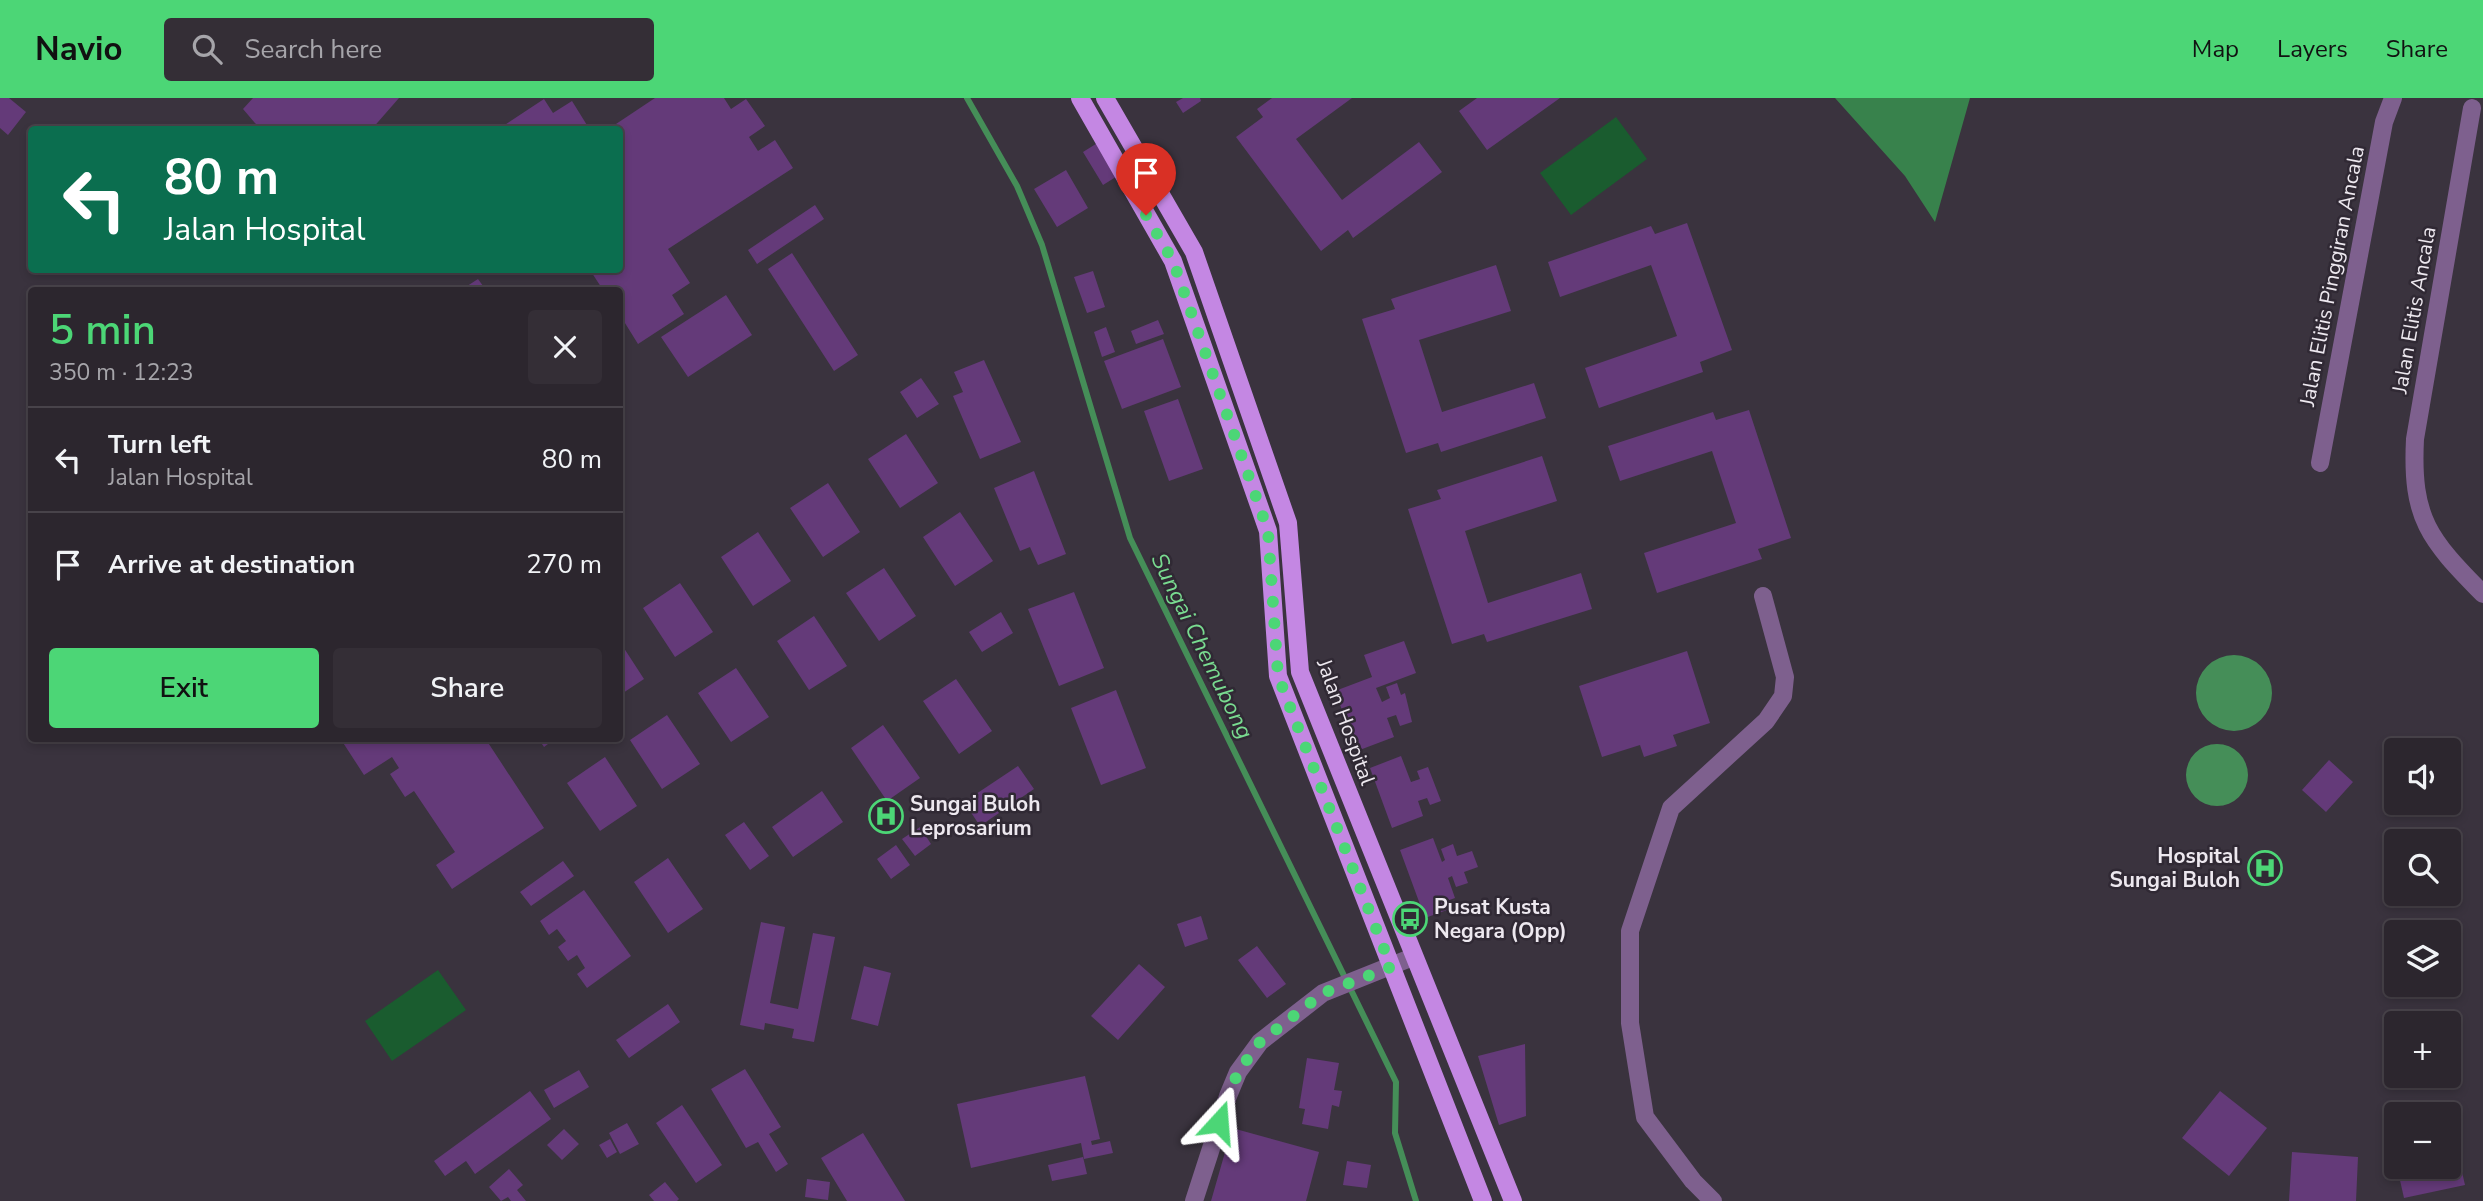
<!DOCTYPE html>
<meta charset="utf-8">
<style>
body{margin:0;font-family:"Nunito Sans",sans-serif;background:#342e36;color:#f1f3f6;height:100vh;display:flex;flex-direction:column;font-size:26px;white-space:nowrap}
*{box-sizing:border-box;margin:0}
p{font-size:23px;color:#a6a5aa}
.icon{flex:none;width:38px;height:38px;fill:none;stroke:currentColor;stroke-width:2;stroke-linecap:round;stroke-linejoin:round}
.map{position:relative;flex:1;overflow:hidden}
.sheet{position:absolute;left:28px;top:189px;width:595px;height:455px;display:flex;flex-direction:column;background:#2c262e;border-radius:7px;box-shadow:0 4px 10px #0003,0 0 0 2px #48434a}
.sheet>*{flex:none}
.banner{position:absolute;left:28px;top:28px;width:595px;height:147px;border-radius:7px;box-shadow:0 4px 10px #0003,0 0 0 2px #48434a;background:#0b6e4f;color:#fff;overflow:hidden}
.fabs{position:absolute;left:2384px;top:640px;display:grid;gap:14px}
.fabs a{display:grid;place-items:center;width:77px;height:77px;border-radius:7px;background:#2c262e;box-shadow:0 4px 10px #0003,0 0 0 2px #48434a;font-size:35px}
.pin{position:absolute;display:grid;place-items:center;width:60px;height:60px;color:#fff;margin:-72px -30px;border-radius:50% 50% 50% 0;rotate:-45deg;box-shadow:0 0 7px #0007}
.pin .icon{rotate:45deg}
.me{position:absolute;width:77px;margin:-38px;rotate:19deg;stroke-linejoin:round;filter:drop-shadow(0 0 5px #0008)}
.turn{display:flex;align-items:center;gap:24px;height:147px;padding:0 21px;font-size:32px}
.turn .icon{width:91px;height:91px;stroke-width:2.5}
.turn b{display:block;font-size:49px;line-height:60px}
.round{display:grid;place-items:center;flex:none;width:74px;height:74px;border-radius:7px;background:#342e36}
.overview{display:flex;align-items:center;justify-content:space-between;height:119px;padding:0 21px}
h1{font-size:42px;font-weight:600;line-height:52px;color:#4cd676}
.primary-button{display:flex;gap:14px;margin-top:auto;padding:14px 21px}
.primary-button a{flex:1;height:80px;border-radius:7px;background:#4cd676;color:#111;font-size:28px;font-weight:600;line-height:80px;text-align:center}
.primary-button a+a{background:#342e36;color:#f1f3f6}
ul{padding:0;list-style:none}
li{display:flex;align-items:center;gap:21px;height:105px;padding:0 21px;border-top:2px solid #48434a}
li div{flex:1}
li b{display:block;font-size:26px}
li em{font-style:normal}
header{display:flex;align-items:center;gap:42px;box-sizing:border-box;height:98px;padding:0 35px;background:#4cd676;color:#111}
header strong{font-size:33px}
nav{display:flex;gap:38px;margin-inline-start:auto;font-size:24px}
.search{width:490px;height:63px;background:#342e36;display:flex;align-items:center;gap:18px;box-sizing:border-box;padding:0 24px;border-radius:7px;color:#a6a5aa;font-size:26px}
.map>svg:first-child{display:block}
.green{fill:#1a5c2f}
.forest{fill:#38824c}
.water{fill:#458e58}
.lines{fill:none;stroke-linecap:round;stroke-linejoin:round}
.stream{stroke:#458e58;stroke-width:6}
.building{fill:#643a79}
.minor{stroke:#7e608e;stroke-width:18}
.major{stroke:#c487e3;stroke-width:18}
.route{stroke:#4cd676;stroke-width:12;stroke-dasharray:0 21.6}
.labels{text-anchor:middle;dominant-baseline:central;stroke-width:5;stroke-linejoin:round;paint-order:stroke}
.street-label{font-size:21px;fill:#ede8ef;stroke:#302934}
.poi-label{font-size:21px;font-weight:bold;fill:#ede8ef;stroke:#302934;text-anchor:start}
.water-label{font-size:23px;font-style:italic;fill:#79db90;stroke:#302934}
</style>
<header>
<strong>Navio</strong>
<div class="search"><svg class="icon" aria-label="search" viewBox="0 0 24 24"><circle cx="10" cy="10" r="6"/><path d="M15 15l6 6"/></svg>Search here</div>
<nav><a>Map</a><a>Layers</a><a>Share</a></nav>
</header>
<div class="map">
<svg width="2483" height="1103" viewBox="0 0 2483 1103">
<rect width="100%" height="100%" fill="#3a333e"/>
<path class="green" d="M 1616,19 L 1647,61 L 1571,117 L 1540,75 Z
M 438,872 L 466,912 L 392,963 L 365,923 Z"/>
<path class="forest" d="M 1835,0 L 1970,0 L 1935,124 L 1905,78 Z"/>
<path class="water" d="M2196 595a38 38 0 1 1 76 0a38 38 0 1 1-76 0Z
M2186 677a31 31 0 1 1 62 0a31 31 0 1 1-62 0Z"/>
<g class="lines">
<path class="stream" d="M 967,0 L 1017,88 L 1042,147 L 1130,440 L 1396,984 L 1395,1035 L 1416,1103"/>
</g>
<path class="building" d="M 0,0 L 9,0 L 26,14 L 8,37 L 0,30 Z
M 253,0 L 399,0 L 371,32 L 261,32 L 243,11 Z
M 655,0 L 724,0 L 731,11 L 746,1 L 765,28 L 749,39 L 758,53 L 775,42 L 793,70 L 668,151 L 690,185 L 672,197 L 684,216 L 638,246 L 620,217 L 620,192 L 603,192 L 590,172 L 620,172 L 620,32 L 607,32 Z
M 1183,0 L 1200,0 L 1201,3 L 1183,15 L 1176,4 Z
M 1272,0 L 1352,0 L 1296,41 L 1342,102 L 1419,44 L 1442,74 L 1353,140 L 1348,132 L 1321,153 L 1236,39 L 1263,19 L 1257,11 Z
M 1477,0 L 1560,0 L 1487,52 L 1459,13 Z
M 544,1 L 553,15 L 572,3 L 590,32 L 497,32 Z
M 1099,44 L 1119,77 L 1103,87 L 1083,54 Z
M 1066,72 L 1088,110 L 1057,129 L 1034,91 Z
M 815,107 L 824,121 L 757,166 L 748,152 Z
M 1687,125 L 1732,252 L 1700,264 L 1703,274 L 1599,310 L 1585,270 L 1677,238 L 1651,167 L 1560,199 L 1548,164 L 1651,128 L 1655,136 Z
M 792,155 L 858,257 L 834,273 L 768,171 Z
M 1496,167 L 1511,213 L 1419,242 L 1442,314 L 1534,285 L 1546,320 L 1441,354 L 1438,345 L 1406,355 L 1362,221 L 1395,211 L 1391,201 Z
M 1093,173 L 1105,209 L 1087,215 L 1074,179 Z
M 478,181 L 486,192 L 461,192 Z
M 726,197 L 752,237 L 688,279 L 661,239 Z
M 1158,222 L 1164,236 L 1136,246 L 1131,233 Z
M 1106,229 L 1115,254 L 1102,259 L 1094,234 Z
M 1163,241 L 1181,289 L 1122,311 L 1104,263 Z
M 984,262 L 1021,344 L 980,361 L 953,298 L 963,294 L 954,274 Z
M 921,280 L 939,306 L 917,320 L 900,294 Z
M 1178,301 L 1203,371 L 1169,383 L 1144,313 Z
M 1749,312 L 1791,440 L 1758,451 L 1762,461 L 1657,495 L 1644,455 L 1736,425 L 1712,353 L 1620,383 L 1608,348 L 1713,314 L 1716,322 Z
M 906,336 L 938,385 L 900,410 L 868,361 Z
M 1542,358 L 1557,403 L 1465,433 L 1488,505 L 1581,475 L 1592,511 L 1487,544 L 1484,536 L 1452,546 L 1408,411 L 1441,401 L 1437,392 Z
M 1034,373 L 1066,456 L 1038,467 L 1030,449 L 1020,453 L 994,390 Z
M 828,385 L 860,434 L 823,459 L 790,410 Z
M 960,414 L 993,463 L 955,488 L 923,439 Z
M 758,434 L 791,483 L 753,508 L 721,459 Z
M 884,470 L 916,518 L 879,543 L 846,495 Z
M 680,485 L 713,534 L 675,559 L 643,510 Z
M 1074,494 L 1104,570 L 1059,588 L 1028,511 Z
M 1001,514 L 1013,535 L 982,554 L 969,534 Z
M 814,518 L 847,568 L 809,592 L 777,543 Z
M 1404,543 L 1416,575 L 1376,590 L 1382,604 L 1390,600 L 1386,589 L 1397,585 L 1401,597 L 1405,595 L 1412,624 L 1400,628 L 1396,617 L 1387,620 L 1394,639 L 1357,653 L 1335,593 L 1372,579 L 1364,557 Z
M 620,544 L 644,581 L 620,597 Z
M 1687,553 L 1710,625 L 1673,637 L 1677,648 L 1644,659 L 1640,647 L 1602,659 L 1579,588 Z
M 736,570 L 769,619 L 731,644 L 698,595 Z
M 956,581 L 992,633 L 959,656 L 923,603 Z
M 1116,592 L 1146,670 L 1101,687 L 1071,610 Z
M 667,617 L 700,666 L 662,691 L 630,642 Z
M 883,627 L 920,680 L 887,703 L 851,650 Z
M 340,640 L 485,640 L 544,730 L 452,791 L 436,767 L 455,754 L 414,693 L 405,699 L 390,676 L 399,670 L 392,659 L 364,677 Z
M 538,640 L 556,640 L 544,649 Z
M 1401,658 L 1411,684 L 1420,681 L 1417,673 L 1428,669 L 1441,703 L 1430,707 L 1427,700 L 1418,703 L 1423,718 L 1392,730 L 1370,670 Z
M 605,659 L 637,708 L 600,733 L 567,685 Z
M 2329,662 L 2353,684 L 2326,714 L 2302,692 Z
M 1018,668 L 1034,691 L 980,728 L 964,704 Z
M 822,693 L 843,724 L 793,759 L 772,729 Z
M 744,724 L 769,758 L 750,772 L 725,737 Z
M 920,729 L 931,746 L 915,758 L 902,741 Z
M 1433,740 L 1442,764 L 1445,762 L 1441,751 L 1453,746 L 1457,758 L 1472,753 L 1478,769 L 1464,774 L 1468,785 L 1456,789 L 1452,778 L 1448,780 L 1455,800 L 1444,804 L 1447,812 L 1425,820 L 1400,752 Z
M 896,747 L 910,767 L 891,781 L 877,761 Z
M 668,760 L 703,811 L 668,835 L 634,784 Z
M 563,763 L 574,778 L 531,808 L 520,794 Z
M 584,792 L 631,858 L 587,890 L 577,876 L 585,870 L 577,857 L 568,863 L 558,849 L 566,843 L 557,831 L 549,837 L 540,823 Z
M 1201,818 L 1208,841 L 1185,849 L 1177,826 Z
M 761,824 L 785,829 L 770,905 L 798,911 L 813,835 L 835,839 L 814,944 L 792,940 L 794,931 L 765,925 L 764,932 L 740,927 Z
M 1257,848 L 1286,886 L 1267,900 L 1238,862 Z
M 1139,866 L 1165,889 L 1118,942 L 1091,918 Z
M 864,868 L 891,875 L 878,928 L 851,921 Z
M 668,906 L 680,924 L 629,960 L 616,942 Z
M 1525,946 L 1526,1018 L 1499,1027 L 1478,958 Z
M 1307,960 L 1339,965 L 1334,992 L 1342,993 L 1339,1009 L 1332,1007 L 1328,1031 L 1302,1026 L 1305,1011 L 1299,1010 Z
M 745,971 L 781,1029 L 769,1036 L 788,1066 L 776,1074 L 758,1044 L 746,1050 L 711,991 Z
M 579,972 L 589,989 L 554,1010 L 544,992 Z
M 1085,978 L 1100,1041 L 1091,1043 L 1092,1047 L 1110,1043 L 1113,1055 L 1084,1061 L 1081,1045 L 971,1070 L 957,1006 Z
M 530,993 L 551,1021 L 475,1076 L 466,1063 L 445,1078 L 434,1063 Z
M 2220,993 L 2267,1030 L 2229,1078 L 2182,1040 Z
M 682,1007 L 722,1067 L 696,1085 L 656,1025 Z
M 627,1025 L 639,1046 L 620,1056 L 609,1035 Z
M 1232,1030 L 1319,1054 L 1306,1103 L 1211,1103 Z
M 2448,1030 L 2452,1030 L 2465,1087 L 2404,1100 L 2397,1069 L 2448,1069 Z
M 564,1031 L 579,1046 L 562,1062 L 547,1047 Z
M 863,1035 L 905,1103 L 847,1103 L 821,1060 Z
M 610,1041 L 617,1054 L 607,1060 L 599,1047 Z
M 2396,1042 L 2396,1060 L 2395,1061 L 2391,1043 Z
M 2292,1054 L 2358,1059 L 2356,1103 L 2289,1103 Z
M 1083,1059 L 1087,1076 L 1052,1083 L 1048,1067 Z
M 1347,1063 L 1371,1067 L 1367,1090 L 1343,1087 Z
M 509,1071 L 523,1087 L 517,1092 L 526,1103 L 511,1103 L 508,1099 L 501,1103 L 489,1089 Z
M 807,1081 L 830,1084 L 828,1102 L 805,1099 Z
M 665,1084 L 679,1101 L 677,1103 L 654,1103 L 649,1097 Z"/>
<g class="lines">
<path class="minor" d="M 2472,10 L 2415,341 C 2411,421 2429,441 2483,496
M 2320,365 L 2384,24 L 2393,0
M 1194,1103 L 1228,998 L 1238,974 L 1260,944 L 1323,895 L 1413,859
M 1713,1103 L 1693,1083 L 1645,1019 L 1630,925 L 1630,833 L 1671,710 L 1766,623 L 1783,598 L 1785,579 L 1763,498"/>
<path class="major" d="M 1080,0 L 1173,163 L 1268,433 L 1278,578 L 1483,1103
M 1105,0 L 1194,154 L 1288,425 L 1300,574 L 1513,1103"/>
</g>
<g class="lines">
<path class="route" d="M 1146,117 L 1173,163 L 1268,433 L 1278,578 L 1391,869 L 1323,895 L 1260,944 L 1238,974 L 1219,1024"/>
</g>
<defs>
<g id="hospital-ring" transform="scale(1.75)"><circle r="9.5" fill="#302934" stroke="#4cd676" stroke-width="1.5"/><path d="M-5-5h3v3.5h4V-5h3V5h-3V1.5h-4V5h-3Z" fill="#4cd676"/></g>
<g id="bus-ring" transform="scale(1.75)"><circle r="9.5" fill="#302934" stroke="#4cd676" stroke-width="1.5"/><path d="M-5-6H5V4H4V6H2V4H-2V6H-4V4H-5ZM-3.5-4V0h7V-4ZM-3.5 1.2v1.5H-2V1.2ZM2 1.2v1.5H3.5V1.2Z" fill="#4cd676"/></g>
</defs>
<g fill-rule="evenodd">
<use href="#hospital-ring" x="886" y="718"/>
<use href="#hospital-ring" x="2265" y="770"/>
<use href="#bus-ring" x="1410" y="821"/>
</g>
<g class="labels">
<g class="street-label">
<text transform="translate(2332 178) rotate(-79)">Jalan Elitis Pinggiran Ancala</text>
<text transform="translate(2414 212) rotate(-80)">Jalan Elitis Ancala</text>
<text transform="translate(1346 624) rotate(70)">Jalan Hospital</text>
</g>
<g class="poi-label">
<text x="910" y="706">Sungai Buloh<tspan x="910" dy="24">Leprosarium</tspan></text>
<text x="2240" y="758" text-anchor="end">Hospital<tspan x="2240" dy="24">Sungai Buloh</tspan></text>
<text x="1434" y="809">Pusat Kusta<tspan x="1434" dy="24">Negara (Opp)</tspan></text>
</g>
<g class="water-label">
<text transform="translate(1202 548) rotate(64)">Sungai Chemubong</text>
</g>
</g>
</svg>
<div class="fabs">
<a><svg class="icon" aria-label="sound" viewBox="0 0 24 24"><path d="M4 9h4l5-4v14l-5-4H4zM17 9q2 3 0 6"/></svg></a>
<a><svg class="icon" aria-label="search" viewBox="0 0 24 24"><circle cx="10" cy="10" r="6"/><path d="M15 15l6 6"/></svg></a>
<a><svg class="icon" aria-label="layers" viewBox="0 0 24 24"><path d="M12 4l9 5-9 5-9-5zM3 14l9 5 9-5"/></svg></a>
<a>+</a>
<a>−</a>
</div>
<div class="pin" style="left:1146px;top:117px;background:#d93025"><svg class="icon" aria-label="arrive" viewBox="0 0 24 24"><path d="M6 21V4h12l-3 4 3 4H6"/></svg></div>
<svg class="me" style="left:1219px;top:1024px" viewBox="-20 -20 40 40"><path d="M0-17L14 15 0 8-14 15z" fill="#4cd676" stroke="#fff" stroke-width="4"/></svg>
<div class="banner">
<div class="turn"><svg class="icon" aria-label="left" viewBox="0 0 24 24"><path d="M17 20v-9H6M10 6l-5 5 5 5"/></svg><div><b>80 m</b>Jalan Hospital</div></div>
</div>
<section class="sheet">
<div class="overview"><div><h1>5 min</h1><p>350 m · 12:23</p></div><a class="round"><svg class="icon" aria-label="close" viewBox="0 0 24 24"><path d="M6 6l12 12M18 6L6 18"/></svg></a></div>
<ul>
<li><svg class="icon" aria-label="left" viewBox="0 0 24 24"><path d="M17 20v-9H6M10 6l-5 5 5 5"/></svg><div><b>Turn left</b><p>Jalan Hospital</p></div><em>80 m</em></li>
<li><svg class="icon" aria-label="arrive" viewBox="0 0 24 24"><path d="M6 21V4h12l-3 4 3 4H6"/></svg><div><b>Arrive at destination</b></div><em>270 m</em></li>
</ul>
<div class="primary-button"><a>Exit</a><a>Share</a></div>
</section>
</div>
